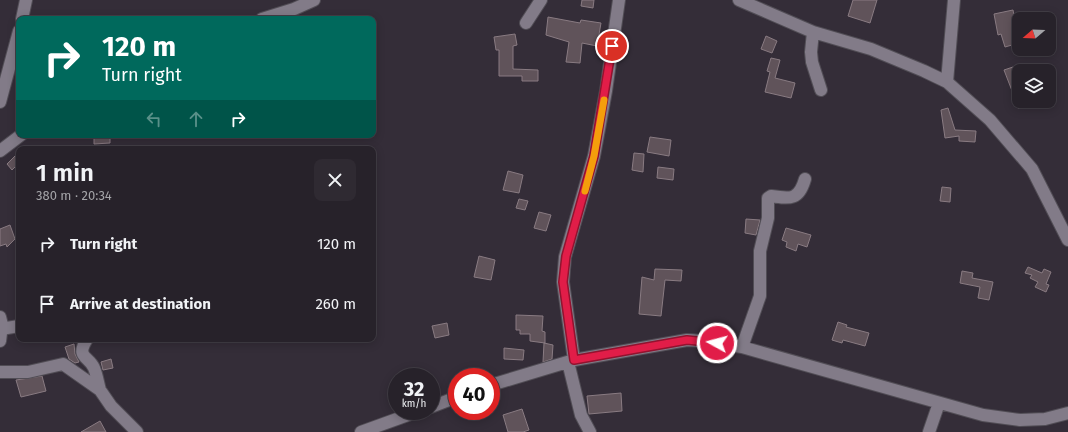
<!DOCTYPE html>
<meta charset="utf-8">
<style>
body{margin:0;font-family:"Fira Sans",sans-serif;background:#2f2a32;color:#f1f3f6;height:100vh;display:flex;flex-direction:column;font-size:15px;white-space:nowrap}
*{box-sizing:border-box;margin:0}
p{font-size:13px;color:#a4a4a8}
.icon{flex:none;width:22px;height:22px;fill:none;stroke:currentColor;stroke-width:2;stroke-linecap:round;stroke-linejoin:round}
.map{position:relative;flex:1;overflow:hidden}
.side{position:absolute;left:16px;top:146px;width:360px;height:196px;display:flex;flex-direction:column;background:#27222a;border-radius:8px;box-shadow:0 2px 10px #0003,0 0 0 1px #433f47}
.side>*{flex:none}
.guide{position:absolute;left:16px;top:16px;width:360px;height:122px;border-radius:8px;box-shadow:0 2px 10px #0003,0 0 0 1px #433f47;background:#00695c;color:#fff;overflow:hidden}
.needle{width:26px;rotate:251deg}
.fabs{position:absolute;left:1012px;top:12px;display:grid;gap:8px}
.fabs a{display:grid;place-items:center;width:44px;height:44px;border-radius:8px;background:#27222a;box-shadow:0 2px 10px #0003,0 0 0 1px #433f47;font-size:20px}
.speed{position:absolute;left:388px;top:368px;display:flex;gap:8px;font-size:20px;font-weight:700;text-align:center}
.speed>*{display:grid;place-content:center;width:52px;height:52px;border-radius:50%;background:#27222a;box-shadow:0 2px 10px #0003,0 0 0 1px #433f47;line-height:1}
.speed small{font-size:10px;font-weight:400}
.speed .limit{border:6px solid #d22;background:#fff;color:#111}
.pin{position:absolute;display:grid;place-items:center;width:34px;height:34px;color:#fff;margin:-17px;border:2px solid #fff;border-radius:50%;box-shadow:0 1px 4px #0007}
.me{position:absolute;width:44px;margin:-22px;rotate:277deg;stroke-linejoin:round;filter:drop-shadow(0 0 3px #0008)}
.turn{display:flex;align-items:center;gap:14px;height:84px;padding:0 20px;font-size:18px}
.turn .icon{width:52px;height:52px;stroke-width:2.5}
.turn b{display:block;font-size:28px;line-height:34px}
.lanes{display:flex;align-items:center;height:38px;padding:0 20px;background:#0003;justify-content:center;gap:20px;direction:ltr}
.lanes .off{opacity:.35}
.round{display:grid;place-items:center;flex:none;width:42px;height:42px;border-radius:8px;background:#2f2a32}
.summary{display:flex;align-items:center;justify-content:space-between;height:68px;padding:0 20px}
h1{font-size:24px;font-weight:600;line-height:30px}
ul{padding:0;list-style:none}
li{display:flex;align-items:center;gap:12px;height:60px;padding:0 20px}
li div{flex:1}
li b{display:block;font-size:15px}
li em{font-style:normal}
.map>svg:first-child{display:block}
.building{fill:#60535a;stroke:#897b82}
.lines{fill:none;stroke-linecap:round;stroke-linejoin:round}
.minor-casing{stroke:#514d55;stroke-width:14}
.minor{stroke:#827b88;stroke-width:12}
.route-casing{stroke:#92132f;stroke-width:10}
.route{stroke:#e11d48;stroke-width:7}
.slow{stroke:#f59e0b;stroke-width:7}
</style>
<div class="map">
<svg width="1068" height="432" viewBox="0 0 1068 432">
<rect width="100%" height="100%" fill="#342d38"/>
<path class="building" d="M 582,0 L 594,0 L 593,8 L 581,6 Z
M 853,0 L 877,0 L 870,23 L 848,16 Z
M 1013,10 L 1019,43 L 1005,47 L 1001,34 L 998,35 L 994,14 Z
M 548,17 L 580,23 L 581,20 L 601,23 L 597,46 L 582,43 L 580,63 L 566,62 L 569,42 L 546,35 Z
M 515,34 L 517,45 L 513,46 L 513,69 L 538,70 L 538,81 L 522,81 L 522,76 L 499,76 L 499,50 L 496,50 L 494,37 Z
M 766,36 L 777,41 L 772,53 L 761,49 Z
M 771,58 L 780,60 L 775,78 L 795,83 L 791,98 L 765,92 L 770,72 L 767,71 Z
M 1019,65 L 1019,109 L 1004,70 Z
M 948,108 L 955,130 L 976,131 L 975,142 L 959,141 L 959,136 L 945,138 L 941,110 Z
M 94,135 L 110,135 L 110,143 L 94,144 Z
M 650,137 L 671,140 L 669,156 L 647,152 Z
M 19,152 L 19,163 L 12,170 L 7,164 Z
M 634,153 L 644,154 L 643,172 L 632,170 Z
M 658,167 L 674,169 L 673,180 L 657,178 Z
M 508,171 L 523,175 L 519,193 L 503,190 Z
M 942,187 L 951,188 L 950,202 L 940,201 Z
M 519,199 L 528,201 L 525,210 L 516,208 Z
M 539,212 L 551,215 L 546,231 L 534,228 Z
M 746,219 L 760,220 L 756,235 L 745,233 Z
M 10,225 L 15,239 L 7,247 L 6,244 L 0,246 L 0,229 Z
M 786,228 L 811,235 L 807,247 L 798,244 L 796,251 L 786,247 L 787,242 L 782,240 Z
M 479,256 L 495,260 L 491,280 L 474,277 Z
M 1028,267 L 1042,273 L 1044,269 L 1051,272 L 1046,284 L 1049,285 L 1046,292 L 1035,287 L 1038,282 L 1030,278 L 1032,275 L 1025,273 Z
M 655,269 L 682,270 L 681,281 L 665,280 L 661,316 L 639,314 L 642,277 L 654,280 Z
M 962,271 L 973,273 L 972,278 L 993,282 L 989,300 L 978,298 L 980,287 L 960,283 Z
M 516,315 L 543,316 L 542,331 L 545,332 L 545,343 L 530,341 L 530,334 L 520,334 L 520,330 L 516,330 Z
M 838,322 L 847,325 L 846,327 L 869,333 L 865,346 L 843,340 L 842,343 L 832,340 Z
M 447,323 L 449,335 L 435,338 L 432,326 Z
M 544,343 L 553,345 L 552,359 L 543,362 Z
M 74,344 L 75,354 L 79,362 L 75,363 L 69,359 L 65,347 Z
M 504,348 L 524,350 L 523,360 L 504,359 Z
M 111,359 L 113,368 L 103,370 L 101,362 Z
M 42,376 L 46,391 L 21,397 L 16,380 Z
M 621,393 L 622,411 L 589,414 L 587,396 Z
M 522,409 L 529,430 L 523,432 L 508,432 L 503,415 Z
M 100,421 L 106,432 L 81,432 Z"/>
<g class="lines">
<g class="minor-casing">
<path id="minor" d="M 739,0 L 813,32 L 871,49 L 924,71 L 947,82 L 990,120 L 1032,169 L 1068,240
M 22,19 L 26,0
M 262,19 L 294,9 L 314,0
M 526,23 L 541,0
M 813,32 L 811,52 L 812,62 L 821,90
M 947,82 L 954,0
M 0,102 L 19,31
M 0,151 L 21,135
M 0,317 L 2,325 L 0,341
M 1,329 L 19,326
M 87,339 C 75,358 89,356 94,368 C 97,375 98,383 100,390
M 742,347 L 760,296 L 760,251 L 768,218 L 768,198 L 771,196 C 791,199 799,200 805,179
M 574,360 L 563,282 L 565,257 L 594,156 L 606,91 L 619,0
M 568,362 L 581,415 L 590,432
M 0,372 L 28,372 L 63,364 L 100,390 L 111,406 L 137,432
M 491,385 L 574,360 L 687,340 L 705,341 L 742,347 L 983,415 L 1020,420 L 1045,419 L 1068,413
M 431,407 L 457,397
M 361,432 L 419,411
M 929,432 L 939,403"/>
</g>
<use href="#minor" class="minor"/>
</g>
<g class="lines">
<g class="route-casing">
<path id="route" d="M 612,46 L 594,156 L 566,256 L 563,282 L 574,360 L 687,340 L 717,343"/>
</g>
<use href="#route" class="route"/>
<path class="slow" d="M 585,191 L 594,156 L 604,100"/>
</g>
</svg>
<div class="fabs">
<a><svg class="needle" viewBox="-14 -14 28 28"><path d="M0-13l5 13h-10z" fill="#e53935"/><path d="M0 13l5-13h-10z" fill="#a4a4a8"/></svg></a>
<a><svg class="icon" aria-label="layers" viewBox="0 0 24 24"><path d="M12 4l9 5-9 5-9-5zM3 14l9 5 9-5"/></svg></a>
</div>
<div class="speed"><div>32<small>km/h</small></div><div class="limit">40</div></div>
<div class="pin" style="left:612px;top:46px;background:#d93025"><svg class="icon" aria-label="arrive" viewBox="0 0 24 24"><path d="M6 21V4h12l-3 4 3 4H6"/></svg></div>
<svg class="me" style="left:717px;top:343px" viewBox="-20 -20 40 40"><circle r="17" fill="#e11d48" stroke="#fff" stroke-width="3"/><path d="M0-11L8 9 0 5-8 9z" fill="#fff"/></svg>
<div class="guide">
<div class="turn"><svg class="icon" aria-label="right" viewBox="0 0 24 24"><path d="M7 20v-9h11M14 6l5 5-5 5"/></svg><div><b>120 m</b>Turn right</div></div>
<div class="lanes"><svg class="icon off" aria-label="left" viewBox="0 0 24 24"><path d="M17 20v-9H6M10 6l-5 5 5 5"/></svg><svg class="icon off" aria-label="ahead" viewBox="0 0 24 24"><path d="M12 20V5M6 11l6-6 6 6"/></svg><svg class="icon" aria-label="right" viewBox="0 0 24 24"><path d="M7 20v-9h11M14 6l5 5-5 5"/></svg></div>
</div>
<section class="side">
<div class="summary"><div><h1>1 min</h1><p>380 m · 20:34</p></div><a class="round"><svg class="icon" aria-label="close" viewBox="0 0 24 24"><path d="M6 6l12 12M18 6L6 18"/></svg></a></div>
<ul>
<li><svg class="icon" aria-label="right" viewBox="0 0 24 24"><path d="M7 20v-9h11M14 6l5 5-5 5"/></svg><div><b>Turn right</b></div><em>120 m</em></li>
<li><svg class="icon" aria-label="arrive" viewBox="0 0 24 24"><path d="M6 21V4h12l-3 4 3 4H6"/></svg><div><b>Arrive at destination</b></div><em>260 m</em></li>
</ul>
</section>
</div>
